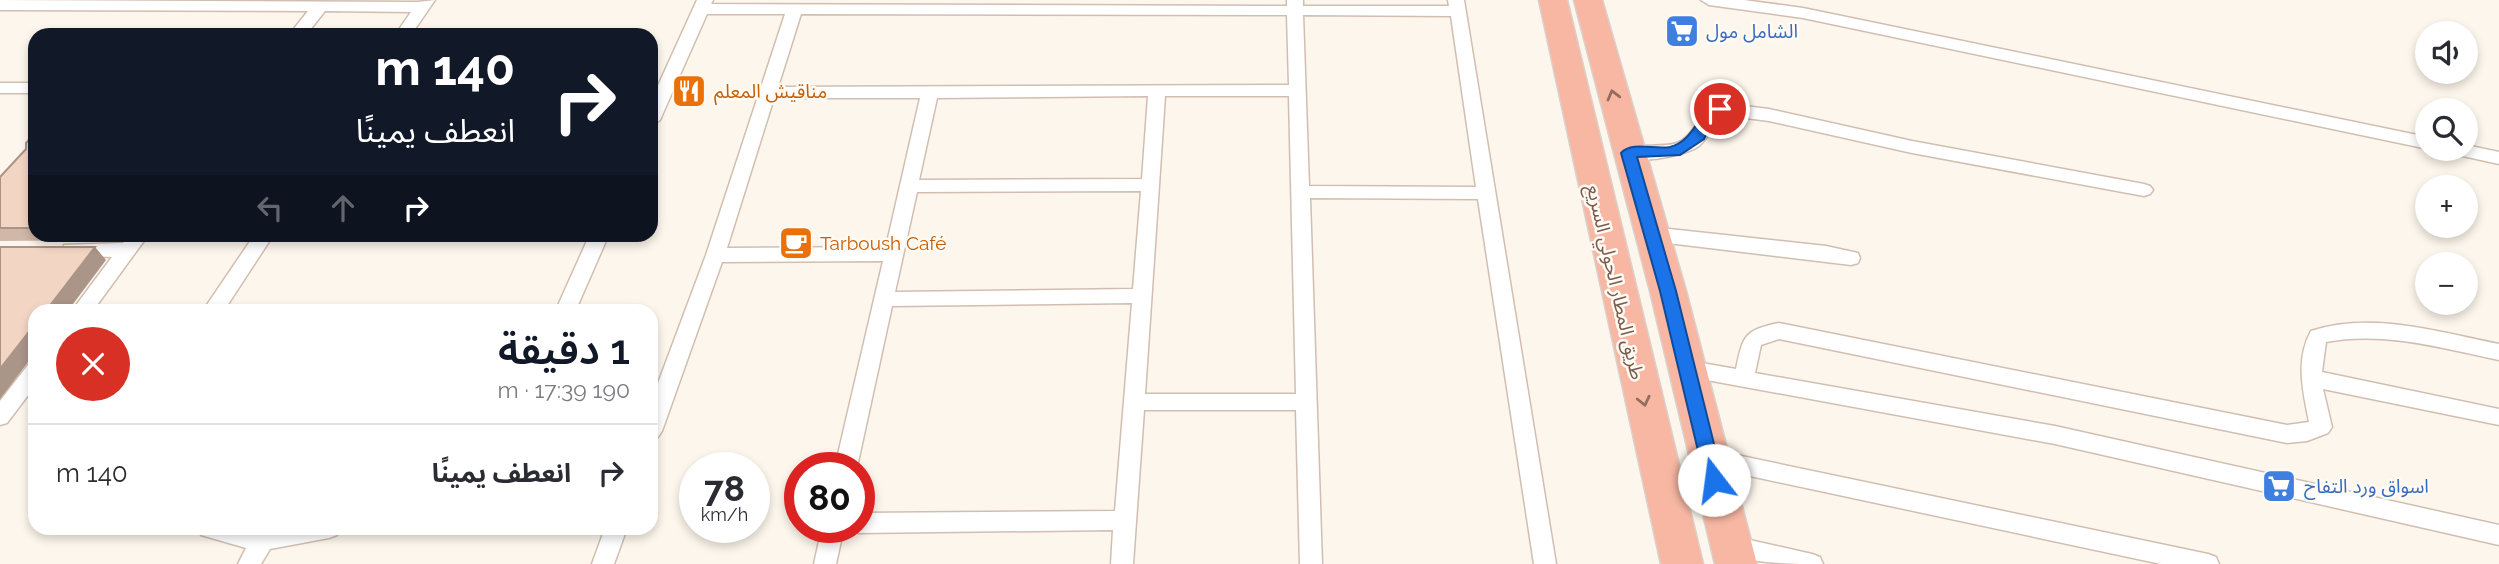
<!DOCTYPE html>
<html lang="ar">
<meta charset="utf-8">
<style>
body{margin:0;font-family:Raleway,"Noto Sans Arabic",sans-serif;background:#f7f7f7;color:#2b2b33;direction:rtl;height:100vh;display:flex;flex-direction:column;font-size:26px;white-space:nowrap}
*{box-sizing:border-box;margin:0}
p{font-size:23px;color:#7c7c81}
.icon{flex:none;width:38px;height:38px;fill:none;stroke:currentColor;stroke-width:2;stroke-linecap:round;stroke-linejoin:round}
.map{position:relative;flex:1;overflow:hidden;direction:ltr}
.panel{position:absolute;left:28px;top:304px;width:630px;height:231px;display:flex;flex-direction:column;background:#fff;border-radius:21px;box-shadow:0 4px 10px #0003;direction:rtl}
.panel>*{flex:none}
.banner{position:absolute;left:28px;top:28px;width:630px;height:214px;border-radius:21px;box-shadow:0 4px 10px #0003;direction:rtl;background:#111827;color:#fff;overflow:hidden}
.buttons{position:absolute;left:2415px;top:21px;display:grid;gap:14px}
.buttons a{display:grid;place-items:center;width:63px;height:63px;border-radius:50%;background:#fff;box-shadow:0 4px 10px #0003;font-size:35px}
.speed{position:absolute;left:679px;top:452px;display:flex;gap:14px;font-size:35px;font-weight:700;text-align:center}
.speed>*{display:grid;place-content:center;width:91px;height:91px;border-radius:50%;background:#fff;box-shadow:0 4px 10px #0003;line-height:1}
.speed small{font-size:18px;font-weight:400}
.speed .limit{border:10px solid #d22;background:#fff;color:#111}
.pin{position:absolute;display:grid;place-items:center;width:60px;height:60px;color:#fff;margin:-30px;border:4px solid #fff;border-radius:50%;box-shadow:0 2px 7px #0007}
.me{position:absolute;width:77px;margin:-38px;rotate:345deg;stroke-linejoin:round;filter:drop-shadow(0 0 5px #0008)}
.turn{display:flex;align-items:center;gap:24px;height:147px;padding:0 28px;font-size:32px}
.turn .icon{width:91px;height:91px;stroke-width:2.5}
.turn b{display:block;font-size:49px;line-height:60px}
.lanes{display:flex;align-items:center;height:66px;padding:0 28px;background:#0003;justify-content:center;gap:35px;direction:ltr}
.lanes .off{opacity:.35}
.round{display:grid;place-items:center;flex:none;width:74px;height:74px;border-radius:37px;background:#f7f7f7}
.summary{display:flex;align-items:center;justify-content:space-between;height:119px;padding:0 28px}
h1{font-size:42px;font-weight:600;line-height:52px;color:#111827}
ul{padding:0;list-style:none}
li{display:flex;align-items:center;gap:21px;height:98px;padding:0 28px;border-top:2px solid #e1e1e2}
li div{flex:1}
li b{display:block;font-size:26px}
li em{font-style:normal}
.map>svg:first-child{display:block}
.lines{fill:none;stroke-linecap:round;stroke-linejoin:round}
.street-casing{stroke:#d1beb0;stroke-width:3}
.highway-casing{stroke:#dad1cd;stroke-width:3}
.street{fill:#fff;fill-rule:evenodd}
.highway{fill:#f7b7a3;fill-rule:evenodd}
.wall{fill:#d1b7a8}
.shaded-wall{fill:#aa9588}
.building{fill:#f3d5c3;stroke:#aa9588;stroke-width:2}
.oneway{stroke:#936e5e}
.route{fill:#1a73e8;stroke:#114b97;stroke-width:2}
.labels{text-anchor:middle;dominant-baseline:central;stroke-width:5;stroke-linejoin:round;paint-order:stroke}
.shop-label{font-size:19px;fill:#366cbe;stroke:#fffaf3;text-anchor:start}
.food-label{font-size:19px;fill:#c56008;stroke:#fffaf3;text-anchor:start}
.street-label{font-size:19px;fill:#7a5c4d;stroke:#fffaf3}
</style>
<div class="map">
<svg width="2499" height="564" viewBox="0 0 2499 564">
<rect width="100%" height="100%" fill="#fdf6ec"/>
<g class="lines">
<g class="street-casing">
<path id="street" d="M 0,0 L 418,2 L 435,0 L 411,35 L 395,35 L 411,12 L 325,11 L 306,35 L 289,35 L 308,11 L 0,10 Z
M 697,0 L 713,0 L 711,4 L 1287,6 L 1287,0 L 1303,0 L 1303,6 L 1449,6 L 1448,0 L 1464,0 L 1556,564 L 1534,564 L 1478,199 L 1310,198 L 1322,564 L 1300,564 L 1296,410 L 1144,410 L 1133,564 L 1111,564 L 1113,530 L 859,533 L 851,530 L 850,527 L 859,527 L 859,513 L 1115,511 L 1132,303 L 892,306 L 857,467 L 835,467 L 883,261 L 722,262 L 662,431 L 658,437 L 651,440 L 651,402 L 706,255 L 785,14 L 707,14 L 660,120 L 651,126 L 651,101 ZM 801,14 L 1287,15 L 1289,85 L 778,87 ZM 1303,15 L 1451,16 L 1476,187 L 1309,186 ZM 1148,96 L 1142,179 L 919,180 L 937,98 ZM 1165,96 L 1289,96 L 1296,394 L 1145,394 ZM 774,98 L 920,98 L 886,247 L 727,248 ZM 1141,191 L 1133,289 L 895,292 L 917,192 Z
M 1701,0 L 1744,0 L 1803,8 L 2427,137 L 2428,149 L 1803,18 L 1709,5 Z
M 0,83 L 35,83 L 35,93 L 0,93 Z
M 1720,103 L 1769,109 L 1912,141 L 2144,184 L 2150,186 L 2153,190 L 2150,194 L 2144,196 L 1912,153 L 1769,121 L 1723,115 C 1713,124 1709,137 1699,146 C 1685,156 1630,167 1619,153 C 1627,141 1662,149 1677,143 C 1696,135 1700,109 1720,103 Z
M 2466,145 L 2499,152 L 2499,164 L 2449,153 L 2446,149 L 2466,149 Z
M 1651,227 L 1826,246 L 1858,253 L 1860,258 L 1858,263 L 1851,265 L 1651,241 L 1644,239 L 1642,234 L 1644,229 Z
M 129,234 L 149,234 L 92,312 L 71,312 L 112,257 L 64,255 L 62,250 L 64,245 L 123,243 Z
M 255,234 L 274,234 L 223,312 L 202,312 Z
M 590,234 L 609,234 L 575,312 L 555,312 Z
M 1779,323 L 2287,425 L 2309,422 C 2303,391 2295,360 2311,331 C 2372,311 2438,332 2499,344 L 2499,360 C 2442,348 2384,331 2326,342 L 2322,372 L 2499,409 L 2499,425 L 2323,389 L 2332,427 L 2328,433 L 2307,441 L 2287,443 L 1779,339 L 1761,345 L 1755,373 L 2055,426 L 2499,525 L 2499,545 L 2055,444 L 1685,376 L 1678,374 L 1675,368 L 1678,362 L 1685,360 L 1736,369 C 1743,336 1744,330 1779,323 Z
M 35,363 L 35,386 L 7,423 L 0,425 L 0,401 L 28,365 Z
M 1708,449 L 2208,554 L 2216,557 L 2219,564 L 2161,564 L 1708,467 L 1700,464 L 1697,458 L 1700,452 Z
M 822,527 L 844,527 L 836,564 L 814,564 Z
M 198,528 L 340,528 L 337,535 L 329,538 L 270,549 L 261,564 L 238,564 L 246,548 L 201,535 Z
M 605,528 L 627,528 L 614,564 L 592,564 Z
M 1732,536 L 1812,554 L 1820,557 L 1823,564 C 1789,564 1757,564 1724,553 L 1721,546 L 1724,539 Z"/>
</g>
<g class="highway-casing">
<path id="highway" d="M 1539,0 L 1567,0 L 1703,564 L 1661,564 Z
M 1574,0 L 1602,0 L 1686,291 L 1757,564 L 1715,564 L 1650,291 Z"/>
</g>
<use href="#street" class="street"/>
<use href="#highway" class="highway"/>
</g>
<path class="wall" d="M 35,133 L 35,234 L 125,234 L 121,240 L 0,241 L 0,177 L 26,149 Z"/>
<path class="shaded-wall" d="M 116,234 L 125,234 L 121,240 Z
M 95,247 L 106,260 L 67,312 L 45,312 Z
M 35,324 L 35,353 L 0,399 L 0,369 Z"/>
<path class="building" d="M 35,133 L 35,228 L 0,228 L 0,177 L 26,149 L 26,143 Z
M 0,247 L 95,247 L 45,312 L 35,312 L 35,324 L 0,369 Z"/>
<defs><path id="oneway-chevron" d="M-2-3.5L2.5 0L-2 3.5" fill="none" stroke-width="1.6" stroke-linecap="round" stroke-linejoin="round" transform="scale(1.75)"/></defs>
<g class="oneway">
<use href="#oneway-chevron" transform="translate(1613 95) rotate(-105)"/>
<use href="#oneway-chevron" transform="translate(1644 401) rotate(77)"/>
</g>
<path class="route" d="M 1720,104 L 1727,109 L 1713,120 L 1704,139 L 1680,155 L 1637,157 L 1676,291 L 1723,480 L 1720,485 L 1714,487 L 1708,485 L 1705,480 L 1660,291 L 1621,153 C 1632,141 1655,150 1670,147 C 1695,141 1697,111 1720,104 Z"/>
<defs>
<g id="supermarket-square" transform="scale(1.75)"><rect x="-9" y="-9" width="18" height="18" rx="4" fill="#3f7fe0" stroke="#fffaf3"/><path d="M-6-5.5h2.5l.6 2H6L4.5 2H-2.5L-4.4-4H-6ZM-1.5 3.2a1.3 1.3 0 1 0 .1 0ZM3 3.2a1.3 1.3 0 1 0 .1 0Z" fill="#fff"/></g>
<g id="restaurant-square" transform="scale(1.75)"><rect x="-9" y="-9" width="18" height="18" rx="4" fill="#e8710a" stroke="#fffaf3"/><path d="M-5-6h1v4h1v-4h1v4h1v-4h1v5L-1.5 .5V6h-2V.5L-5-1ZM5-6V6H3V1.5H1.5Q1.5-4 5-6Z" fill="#fff"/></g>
<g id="cafe-square" transform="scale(1.75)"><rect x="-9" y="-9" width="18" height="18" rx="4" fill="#e8710a" stroke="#fffaf3"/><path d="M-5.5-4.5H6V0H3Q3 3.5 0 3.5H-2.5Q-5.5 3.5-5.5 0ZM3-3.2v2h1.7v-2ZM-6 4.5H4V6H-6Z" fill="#fff"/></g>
</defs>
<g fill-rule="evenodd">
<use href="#supermarket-square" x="1682" y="31"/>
<use href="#restaurant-square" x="689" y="91"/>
<use href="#cafe-square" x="796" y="243"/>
<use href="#supermarket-square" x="2279" y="486"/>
</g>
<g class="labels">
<g class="shop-label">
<text x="1706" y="31">الشامل مول</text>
<text x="2304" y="486">اسواق ورد التفاح</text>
</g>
<g class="food-label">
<text x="714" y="91">مناقيش المعلم</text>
<text x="820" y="243">Tarboush Café</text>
</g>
<g class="street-label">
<text transform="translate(1616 282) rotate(77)">طريق المطار الحولي السريع</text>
</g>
</g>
</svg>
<div class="buttons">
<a><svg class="icon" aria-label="sound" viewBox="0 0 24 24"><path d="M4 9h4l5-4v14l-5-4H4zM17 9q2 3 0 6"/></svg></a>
<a><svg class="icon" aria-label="search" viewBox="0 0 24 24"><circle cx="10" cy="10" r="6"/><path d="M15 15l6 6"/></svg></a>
<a>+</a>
<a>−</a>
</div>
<div class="speed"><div>78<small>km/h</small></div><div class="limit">80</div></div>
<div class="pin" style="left:1720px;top:109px;background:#d93025"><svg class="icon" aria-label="arrive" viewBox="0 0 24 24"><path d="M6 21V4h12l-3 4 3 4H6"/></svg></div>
<svg class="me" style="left:1714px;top:480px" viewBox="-20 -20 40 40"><circle r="19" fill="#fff"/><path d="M0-13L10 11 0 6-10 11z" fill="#1a73e8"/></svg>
<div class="banner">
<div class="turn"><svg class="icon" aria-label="right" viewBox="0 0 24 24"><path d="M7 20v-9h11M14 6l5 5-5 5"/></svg><div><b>140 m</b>انعطف يمينًا</div></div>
<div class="lanes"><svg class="icon off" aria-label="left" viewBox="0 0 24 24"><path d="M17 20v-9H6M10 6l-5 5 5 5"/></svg><svg class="icon off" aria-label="ahead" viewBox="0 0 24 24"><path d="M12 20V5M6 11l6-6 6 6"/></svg><svg class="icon" aria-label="right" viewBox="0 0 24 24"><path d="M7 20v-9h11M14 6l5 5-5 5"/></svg></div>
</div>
<section class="panel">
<div class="summary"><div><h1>1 دقيقة</h1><p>190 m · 17:39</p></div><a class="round" style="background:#d93025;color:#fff"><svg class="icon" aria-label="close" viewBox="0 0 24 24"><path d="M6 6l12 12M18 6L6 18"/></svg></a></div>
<ul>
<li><svg class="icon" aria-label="right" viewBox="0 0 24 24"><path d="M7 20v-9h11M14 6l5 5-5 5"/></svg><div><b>انعطف يمينًا</b></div><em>140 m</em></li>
</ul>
</section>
</div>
